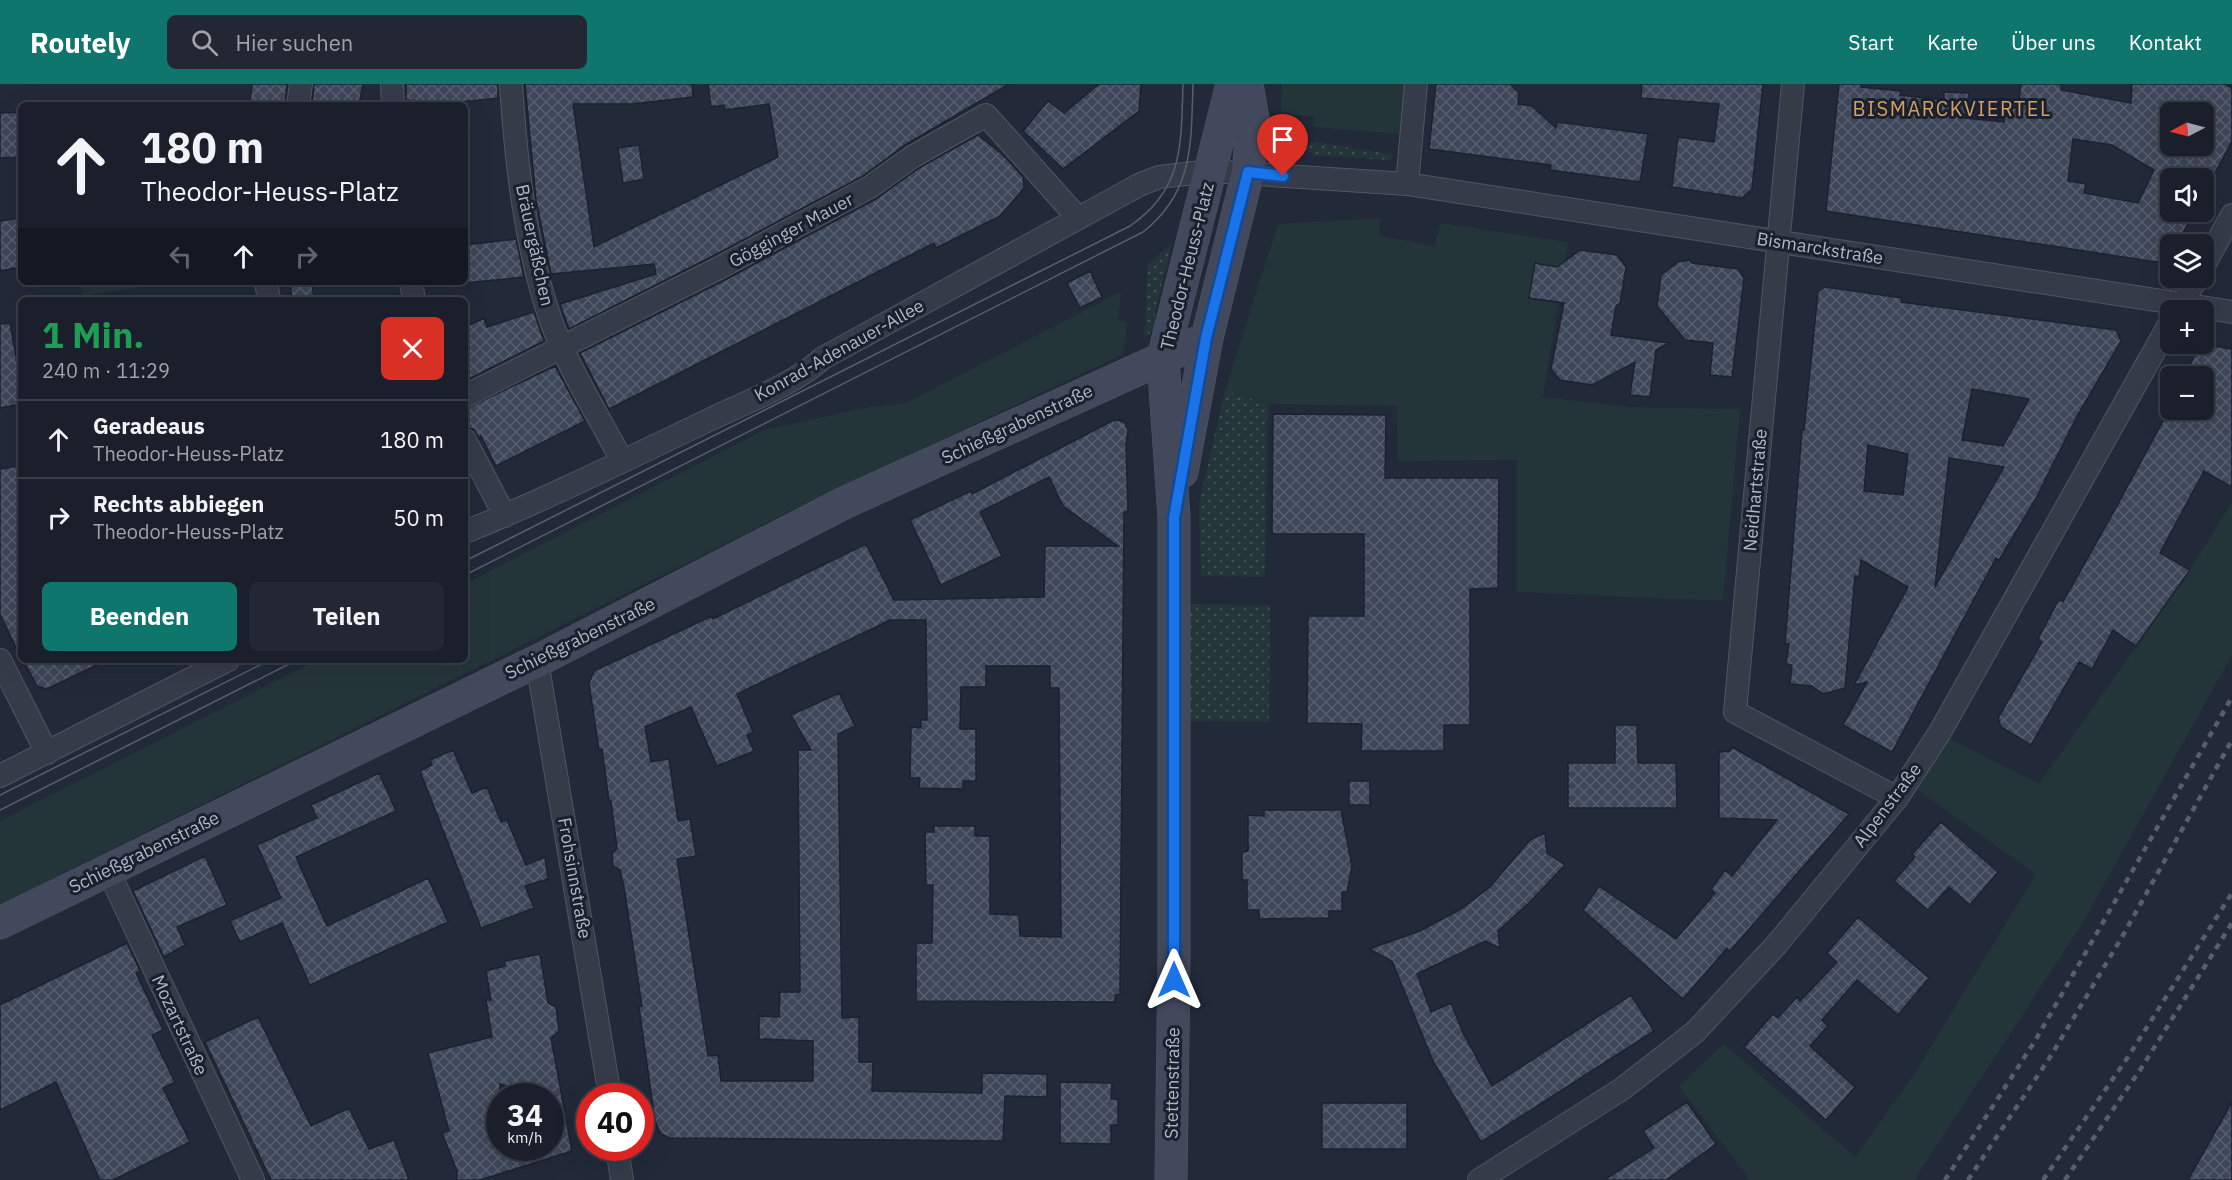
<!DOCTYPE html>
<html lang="de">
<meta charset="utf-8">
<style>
body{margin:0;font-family:"IBM Plex Sans",sans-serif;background:#232733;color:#f1f3f6;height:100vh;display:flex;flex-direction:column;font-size:22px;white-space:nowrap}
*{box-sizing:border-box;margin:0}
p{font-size:20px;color:#9fa2a9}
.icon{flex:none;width:33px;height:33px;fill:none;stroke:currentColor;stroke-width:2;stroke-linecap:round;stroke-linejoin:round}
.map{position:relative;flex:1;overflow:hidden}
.details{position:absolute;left:18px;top:213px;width:450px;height:366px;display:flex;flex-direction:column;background:#1a1f2b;border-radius:9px;box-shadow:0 6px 24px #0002,0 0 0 2px #383d47}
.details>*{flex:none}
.guide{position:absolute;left:18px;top:18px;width:450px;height:183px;border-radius:9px;box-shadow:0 6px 24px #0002,0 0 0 2px #383d47;background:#1a1f2b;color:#f1f3f6;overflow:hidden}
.needle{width:39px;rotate:264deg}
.buttons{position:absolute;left:2160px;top:18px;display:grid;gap:12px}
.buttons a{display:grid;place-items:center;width:54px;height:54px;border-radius:9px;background:#1a1f2b;box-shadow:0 6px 24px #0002,0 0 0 2px #383d47;font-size:30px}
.speed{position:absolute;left:486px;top:999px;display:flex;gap:12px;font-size:30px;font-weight:700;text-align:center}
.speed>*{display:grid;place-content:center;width:78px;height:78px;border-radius:50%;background:#1a1f2b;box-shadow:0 6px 24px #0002,0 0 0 2px #383d47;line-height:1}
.speed small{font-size:15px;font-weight:400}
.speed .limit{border:9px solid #d22;background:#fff;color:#111}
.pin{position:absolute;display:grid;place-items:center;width:51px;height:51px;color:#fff;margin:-62px -26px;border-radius:50% 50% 50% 0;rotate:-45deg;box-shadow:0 0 6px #0007}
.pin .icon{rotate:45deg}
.me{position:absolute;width:66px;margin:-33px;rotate:0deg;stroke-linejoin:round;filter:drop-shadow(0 0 4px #0008)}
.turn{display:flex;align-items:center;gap:21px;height:126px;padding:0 24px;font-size:27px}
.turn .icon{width:78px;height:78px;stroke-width:2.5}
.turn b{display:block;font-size:42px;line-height:51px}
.lanes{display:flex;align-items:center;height:57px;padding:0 24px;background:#0003;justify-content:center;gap:30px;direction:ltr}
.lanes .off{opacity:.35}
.round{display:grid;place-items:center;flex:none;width:63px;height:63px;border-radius:9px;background:#232733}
.overview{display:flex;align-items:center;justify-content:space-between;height:102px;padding:0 24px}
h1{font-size:36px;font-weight:700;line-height:45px;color:#1e9e55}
.action{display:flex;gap:12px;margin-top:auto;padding:12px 24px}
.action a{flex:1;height:69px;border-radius:9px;background:#0f766e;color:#fff;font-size:24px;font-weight:700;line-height:69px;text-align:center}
.action a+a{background:#232733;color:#f1f3f6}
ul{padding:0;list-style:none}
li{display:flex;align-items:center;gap:18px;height:78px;padding:0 24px;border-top:2px solid #383d47}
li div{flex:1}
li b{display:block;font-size:22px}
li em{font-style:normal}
header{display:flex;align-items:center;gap:36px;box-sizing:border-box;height:84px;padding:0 30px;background:#0f766e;color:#fff}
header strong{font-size:28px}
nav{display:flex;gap:33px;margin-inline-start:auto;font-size:21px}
.search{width:420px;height:54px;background:#232733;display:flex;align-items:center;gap:15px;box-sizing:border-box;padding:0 21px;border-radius:9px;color:#9fa2a9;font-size:22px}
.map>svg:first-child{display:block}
.grass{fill:url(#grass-dots)}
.green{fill:#24353a}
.building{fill:url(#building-cross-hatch);stroke:#1d2230;stroke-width:1.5;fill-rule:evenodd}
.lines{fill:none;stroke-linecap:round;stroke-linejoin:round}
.street-casing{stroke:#505664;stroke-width:24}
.secondary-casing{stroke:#505664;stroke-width:33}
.street{stroke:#353b49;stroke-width:22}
.secondary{stroke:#43495c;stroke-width:32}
.tram{stroke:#575e71;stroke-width:1.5}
.rail{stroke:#575e71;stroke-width:4.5;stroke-dasharray:6 6;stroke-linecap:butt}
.route-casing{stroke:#114b97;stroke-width:15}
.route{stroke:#1a73e8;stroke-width:10}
.labels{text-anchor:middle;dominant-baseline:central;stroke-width:6;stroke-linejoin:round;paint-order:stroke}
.street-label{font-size:18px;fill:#b0b6c6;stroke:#1b202e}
.neighbourhood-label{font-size:20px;letter-spacing:1.5px;fill:#d2a05f;stroke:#1b202e}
</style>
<header>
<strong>Routely</strong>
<div class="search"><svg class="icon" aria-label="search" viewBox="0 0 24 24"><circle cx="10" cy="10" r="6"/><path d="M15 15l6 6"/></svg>Hier suchen</div>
<nav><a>Start</a><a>Karte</a><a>Über uns</a><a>Kontakt</a></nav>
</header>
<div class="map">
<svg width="2232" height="1096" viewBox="0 0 2232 1096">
<defs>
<pattern id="grass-dots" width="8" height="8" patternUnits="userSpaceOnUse" patternTransform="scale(1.5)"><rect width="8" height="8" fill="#24353a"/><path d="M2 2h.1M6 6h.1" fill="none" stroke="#415055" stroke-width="1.8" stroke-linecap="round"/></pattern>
<pattern id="building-cross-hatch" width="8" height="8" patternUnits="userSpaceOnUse" patternTransform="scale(1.5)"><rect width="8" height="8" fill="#3e4659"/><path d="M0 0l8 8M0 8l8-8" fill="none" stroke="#575e6f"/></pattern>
</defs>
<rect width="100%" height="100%" fill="#222939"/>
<path class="grass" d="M 1317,58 L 1394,71 L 1390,76 L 1314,71 L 1305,66 L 1309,59 Z
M 1172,159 L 1155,228 L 1155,244 L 1144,255 L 1148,180 Z
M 1225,307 L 1268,320 L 1265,493 L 1201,492 L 1199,419 Z
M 1187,520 L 1270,521 L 1269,638 L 1186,637 Z"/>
<path class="green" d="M 1282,0 L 1407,0 L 1401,50 L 1313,43 L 1314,33 L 1281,29 Z
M 1380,134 L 1379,152 L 1435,162 L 1440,139 L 1568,158 L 1543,313 L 1630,323 L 1740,325 L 1723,517 L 1517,508 L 1517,376 L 1398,377 L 1397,322 L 1268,320 L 1225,307 L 1278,140 Z
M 80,198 L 148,198 L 148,202 L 82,212 Z
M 1121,208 L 1118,236 L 1127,237 L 1123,270 L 1107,278 L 799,423 L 0,821 L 0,737 L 317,576 L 465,576 L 465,500 L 764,346 L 863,324 L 906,319 Z
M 2232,418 L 2232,571 L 2082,840 L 1914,1096 L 1750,1096 L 1679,1002 L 1724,960 L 1855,1073 L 1913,992 L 2036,790 L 1917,706 L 1948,654 L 2039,700 L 2190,486 Z"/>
<path class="building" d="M 252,0 L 287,0 L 285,21 L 250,17 Z
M 314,0 L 363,0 L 359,21 L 312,21 Z
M 406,0 L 498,0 L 498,14 L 453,19 L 406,16 Z
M 525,0 L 692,0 L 693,13 L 632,20 L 573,20 L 594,163 L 778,73 L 769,20 L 725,26 L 724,21 L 711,23 L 708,0 L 1009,0 L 905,61 L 863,92 L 713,172 L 569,245 L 560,220 L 656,190 L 654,180 L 551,190 L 536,116 Z
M 1099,0 L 1141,0 L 1139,27 L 1063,85 L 1023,47 L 1048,17 L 1064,29 Z
M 1436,0 L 1510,0 L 1519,9 L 1518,20 L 1532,22 L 1556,44 L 1557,38 L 1648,50 L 1640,98 L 1550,86 L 1551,81 L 1429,65 Z
M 1642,0 L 1763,0 L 1752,105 L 1742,114 L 1672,103 L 1678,53 L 1714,58 L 1719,20 L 1641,14 Z
M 1839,0 L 1861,0 L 1861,3 L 1901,7 L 1900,11 L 1944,16 L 1944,8 L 1969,9 L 1965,34 L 2004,38 L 2006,23 L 2018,24 L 2021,0 L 2061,0 L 2061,6 L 2131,19 L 2132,0 L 2225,0 L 2232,4 L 2232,57 L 2204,110 L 2204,94 L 2170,94 L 2170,128 L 2194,128 L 2177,160 L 2170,160 L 2170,173 L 2156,178 L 1826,127 ZM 2170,28 L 2204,28 L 2204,62 L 2170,62 ZM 2073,55 L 2112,61 L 2154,86 L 2138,119 L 2084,109 L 2086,100 L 2068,97 Z
M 21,28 L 21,73 L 0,74 L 0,29 Z
M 978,51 L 1003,71 L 1023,93 L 1024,104 L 1000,132 L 936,164 L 934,159 L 609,325 L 580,269 L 725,196 L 876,115 L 919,84 Z
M 639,61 L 644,95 L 623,99 L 618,64 Z
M 21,134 L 21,183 L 0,187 L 0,137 Z
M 516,155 L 524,193 L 465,199 L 465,161 Z
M 1580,166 L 1617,171 L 1626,183 L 1620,219 L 1616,222 L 1611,251 L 1669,259 L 1656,266 L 1650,313 L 1630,311 L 1635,278 L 1592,301 L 1560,296 L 1551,285 L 1564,219 L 1529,214 L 1535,179 L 1557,183 Z
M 1689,176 L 1692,179 L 1738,185 L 1744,194 L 1732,293 L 1710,291 L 1713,259 L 1685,256 L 1657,222 L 1661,191 L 1678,178 Z
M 1090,187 L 1102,213 L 1080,224 L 1067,199 Z
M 290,198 L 312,198 L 314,216 L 292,216 Z
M 1825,203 L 1902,214 L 1901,218 L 2116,246 L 2121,257 L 2076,334 L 2035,416 L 1999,476 L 1996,474 L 1892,668 L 1843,641 L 1867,598 L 1854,601 L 1908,503 L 1861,476 L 1859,493 L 1855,492 L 1845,604 L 1823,610 L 1812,602 L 1790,600 L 1792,581 L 1786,580 L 1789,560 L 1785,560 L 1802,346 L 1804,346 L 1818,208 ZM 1972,305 L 2029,315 L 2003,362 L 1962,356 ZM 1868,361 L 1908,370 L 1903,411 L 1864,407 ZM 1949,374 L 2004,383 L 1935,503 L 1946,402 Z
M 534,228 L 544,257 L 465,297 L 465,243 L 484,234 L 487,243 Z
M 10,239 L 21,300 L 21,320 L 0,324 L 0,240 Z
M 2201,260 L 2232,265 L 2232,403 L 2204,387 L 2160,469 L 2190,486 L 2136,562 L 2113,546 L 2092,585 L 2079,578 L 2031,661 L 2001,643 L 1998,634 L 2042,558 L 2038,555 L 2059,515 L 2063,518 L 2113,429 L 2169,326 L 2170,318 L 2170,326 L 2204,326 L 2204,292 L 2184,292 Z
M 555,282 L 585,337 L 496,382 L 481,352 L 480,355 L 473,345 L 465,343 L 465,325 Z
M 1273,330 L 1386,331 L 1385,394 L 1499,394 L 1498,504 L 1470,505 L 1470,641 L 1444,641 L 1444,667 L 1361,667 L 1362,640 L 1307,639 L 1308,532 L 1364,532 L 1364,450 L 1272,450 Z
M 1119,336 L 1125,339 L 1128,346 L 1126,361 L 1128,428 L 1124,428 L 1120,910 L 1115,911 L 1115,918 L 916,917 L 916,859 L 932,859 L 933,801 L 926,801 L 925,748 L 934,748 L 934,742 L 975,742 L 975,752 L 990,752 L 990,830 L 1019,831 L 1020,852 L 1061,853 L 1059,604 L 1050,604 L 1050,582 L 986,582 L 986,603 L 961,603 L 960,645 L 976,645 L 976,697 L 963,697 L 963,705 L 919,704 L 920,694 L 910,694 L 911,643 L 921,644 L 921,636 L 927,636 L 926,536 L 890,536 L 737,610 L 753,648 L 747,651 L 754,667 L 717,682 L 691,623 L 645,643 L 651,678 L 669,675 L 678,737 L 690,735 L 696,772 L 677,775 L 708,972 L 718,971 L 721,997 L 813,997 L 813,957 L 759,955 L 759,932 L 779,933 L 780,908 L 800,908 L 798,666 L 811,666 L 791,631 L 839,609 L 855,642 L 838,650 L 842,934 L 859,933 L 859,978 L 873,978 L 872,1007 L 982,1009 L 982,989 L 1047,990 L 1047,1013 L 1005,1012 L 1003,1057 L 670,1054 L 661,1050 L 655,1037 L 639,923 L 642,922 L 624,803 L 620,786 L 613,782 L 612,770 L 617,764 L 611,717 L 609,717 L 602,665 L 599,666 L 589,599 L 594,587 L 712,532 L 713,535 L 866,460 L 894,516 L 1044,513 L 1045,462 L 1118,462 L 1063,422 L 1049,393 L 980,428 L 1002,472 L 941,501 L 910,436 L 971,407 L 972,410 L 1112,337 Z
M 19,382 L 21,397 L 21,574 L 0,530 L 0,385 Z
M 23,576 L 107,576 L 47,605 L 37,602 Z
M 1615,641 L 1637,641 L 1638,679 L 1676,679 L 1677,724 L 1568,724 L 1568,679 L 1615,679 Z
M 1732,663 L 1849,730 L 1730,867 L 1727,864 L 1683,915 L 1583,826 L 1599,802 L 1676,855 L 1715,809 L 1711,805 L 1725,786 L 1732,792 L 1777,736 L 1719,734 L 1719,668 L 1730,667 Z
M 453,666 L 472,709 L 487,703 L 501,738 L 507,736 L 526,781 L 545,773 L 548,795 L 525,802 L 534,824 L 481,844 L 420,687 L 432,681 L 430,676 Z
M 379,689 L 396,727 L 296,773 L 327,842 L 428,794 L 448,838 L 310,901 L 282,839 L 240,858 L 230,837 L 281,814 L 257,761 L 317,734 L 311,721 Z
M 1349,697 L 1370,697 L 1370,721 L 1349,721 Z
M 1264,726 L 1341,726 L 1352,782 L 1347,808 L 1342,808 L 1342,827 L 1329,827 L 1329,834 L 1259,835 L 1259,826 L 1247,826 L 1247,796 L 1242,796 L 1242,768 L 1248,767 L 1248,731 L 1264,732 Z
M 1941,738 L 1998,788 L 1970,821 L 1949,803 L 1928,826 L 1894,797 L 1915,773 L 1912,770 Z
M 1545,749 L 1547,769 L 1565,781 L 1530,818 L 1498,847 L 1500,864 L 1485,857 L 1417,890 L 1431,928 L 1451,919 L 1463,949 L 1492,1002 L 1631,911 L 1654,947 L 1481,1058 L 1433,977 L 1392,877 L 1369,865 L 1420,847 L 1461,825 L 1490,803 L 1530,756 Z
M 205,772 L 227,821 L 177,843 L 185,861 L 164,873 L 133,807 Z
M 1858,833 L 1929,894 L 1898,931 L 1857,896 L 1822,936 L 1828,942 L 1810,962 L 1855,1003 L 1826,1036 L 1744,963 L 1773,930 L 1778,934 L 1797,913 L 1800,917 L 1837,878 L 1827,869 Z
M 127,859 L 140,887 L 136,889 L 163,946 L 152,951 L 175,998 L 163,1004 L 190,1058 L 113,1096 L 100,1096 L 56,998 L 0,1026 L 0,921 Z
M 540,870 L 548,919 L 556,923 L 559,947 L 551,954 L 572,1067 L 480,1096 L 457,1096 L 457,1087 L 442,1049 L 449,1047 L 428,969 L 492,953 L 486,916 L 491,916 L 486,887 L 505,882 L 505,877 ZM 500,1000 L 527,1010 L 557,1012 L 550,1012 L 550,1064 L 500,1064 Z
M 258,933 L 311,1042 L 349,1024 L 369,1065 L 394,1056 L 409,1096 L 271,1096 L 205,958 Z
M 1060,998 L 1112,999 L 1111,1015 L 1118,1015 L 1118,1041 L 1111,1041 L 1111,1060 L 1060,1059 Z
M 1687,1018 L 1716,1060 L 1666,1096 L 1604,1096 L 1654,1064 L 1643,1047 Z
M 2232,1018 L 2232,1096 L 2188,1096 Z
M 1322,1019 L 1407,1019 L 1407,1065 L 1322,1065 Z"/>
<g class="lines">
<g class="street-casing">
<path id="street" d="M 392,0 L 393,21
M 511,0 C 516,78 525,160 550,234 C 567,283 599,332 622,377
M 1793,0 L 1735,628 L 1897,714
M 298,21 L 301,0
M 1407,100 L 1416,0
M 2204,181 L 2232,131
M 266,198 L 269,216
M 411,198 L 414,216
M 2178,226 L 2197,194
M 465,312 L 719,184 L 870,103 L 912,73 L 986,31 L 1078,134
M 465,356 L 505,432
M 465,448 C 549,414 629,374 711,335 C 746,318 795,300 823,274 L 1139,101 L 1159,93 L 1211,87 L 1407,100 L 2232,228
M 0,576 L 47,669
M 537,577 L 610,1012
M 0,692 L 228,576
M 108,786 L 253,1096
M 617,1064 L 622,1096
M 1479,1096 L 1622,1005 L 1695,948 L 1777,860 L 1897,714 L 1940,648 L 2170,239"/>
</g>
<g class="secondary-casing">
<path id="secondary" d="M 1182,388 L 1207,254 L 1248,88 L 1253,35 L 1247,0
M 0,839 L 537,577 L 844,419 L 1207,254
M 1171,1096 L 1174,874 L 1174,434 L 1163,274 L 1232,0"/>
</g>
<use href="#street" class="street"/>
<use href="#secondary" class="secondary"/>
<path class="tram" d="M 465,477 L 1130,142 C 1184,105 1181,60 1183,0
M 465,491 L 1143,148 C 1194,108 1191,59 1193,0
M 0,711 L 270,576
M 0,726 L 297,576"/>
<path class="rail" d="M 1945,1096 L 2035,957 L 2232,613
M 1968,1096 L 2052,970 L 2122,853 L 2232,656
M 2043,1096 L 2128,973 L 2232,809
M 2065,1096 L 2142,983 L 2232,839"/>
</g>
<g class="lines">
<g class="route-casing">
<path id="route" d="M 1174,896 L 1174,434 L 1206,254 L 1248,88 L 1283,92"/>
</g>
<use href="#route" class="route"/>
</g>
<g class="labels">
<g class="street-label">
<text transform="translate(791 146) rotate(-28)">Gögginger Mauer</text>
<text transform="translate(535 161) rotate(78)">Bräuergäßchen</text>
<text transform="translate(1820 164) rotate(9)">Bismarckstraße</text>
<text transform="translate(1187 182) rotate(-76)">Theodor-Heuss-Platz</text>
<text transform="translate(839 266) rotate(-29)">Konrad-Adenauer-Allee</text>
<text transform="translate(1017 340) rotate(-25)">Schießgrabenstraße</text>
<text transform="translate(1755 406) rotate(-85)">Neidhartstraße</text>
<text transform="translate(580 554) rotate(-26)">Schießgrabenstraße</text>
<text transform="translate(1887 721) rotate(-53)">Alpenstraße</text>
<text transform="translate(144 768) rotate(-26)">Schießgrabenstraße</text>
<text transform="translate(575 794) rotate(80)">Frohsinnstraße</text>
<text transform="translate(180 941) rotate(65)">Mozartstraße</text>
<text transform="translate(1172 999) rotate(-89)">Stettenstraße</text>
</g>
<g class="neighbourhood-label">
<text x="1952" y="24">BISMARCKVIERTEL</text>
</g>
</g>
</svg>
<div class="buttons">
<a><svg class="needle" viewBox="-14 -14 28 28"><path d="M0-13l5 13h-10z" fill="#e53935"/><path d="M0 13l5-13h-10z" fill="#9fa2a9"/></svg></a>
<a><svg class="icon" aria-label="sound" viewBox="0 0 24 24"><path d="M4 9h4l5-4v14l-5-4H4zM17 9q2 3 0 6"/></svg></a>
<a><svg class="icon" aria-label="layers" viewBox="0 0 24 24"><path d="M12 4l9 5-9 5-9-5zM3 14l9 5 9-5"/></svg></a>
<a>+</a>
<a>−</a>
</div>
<div class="speed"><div>34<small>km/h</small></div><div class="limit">40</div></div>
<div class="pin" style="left:1283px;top:92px;background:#d93025"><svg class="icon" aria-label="arrive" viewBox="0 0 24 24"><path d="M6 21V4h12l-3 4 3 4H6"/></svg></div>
<svg class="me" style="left:1174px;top:896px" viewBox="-20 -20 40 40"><path d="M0-17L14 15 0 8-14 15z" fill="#1a73e8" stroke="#fff" stroke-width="4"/></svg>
<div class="guide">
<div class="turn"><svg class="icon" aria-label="ahead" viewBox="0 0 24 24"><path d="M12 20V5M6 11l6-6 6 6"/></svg><div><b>180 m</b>Theodor-Heuss-Platz</div></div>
<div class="lanes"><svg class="icon off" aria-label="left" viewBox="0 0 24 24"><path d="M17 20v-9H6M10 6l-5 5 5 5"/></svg><svg class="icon" aria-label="ahead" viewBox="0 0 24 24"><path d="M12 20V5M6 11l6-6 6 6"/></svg><svg class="icon off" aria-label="right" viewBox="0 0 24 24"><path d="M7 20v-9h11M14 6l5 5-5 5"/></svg></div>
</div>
<section class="details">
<div class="overview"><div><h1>1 Min.</h1><p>240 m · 11:29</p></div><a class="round" style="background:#d93025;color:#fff"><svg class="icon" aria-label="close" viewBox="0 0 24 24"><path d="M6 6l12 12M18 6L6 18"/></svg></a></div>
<ul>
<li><svg class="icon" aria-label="ahead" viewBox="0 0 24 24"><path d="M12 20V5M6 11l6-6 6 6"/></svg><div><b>Geradeaus</b><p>Theodor-Heuss-Platz</p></div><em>180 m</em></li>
<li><svg class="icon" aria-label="right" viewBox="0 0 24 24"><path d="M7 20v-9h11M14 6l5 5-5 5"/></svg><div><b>Rechts abbiegen</b><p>Theodor-Heuss-Platz</p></div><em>50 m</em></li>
</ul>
<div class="action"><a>Beenden</a><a>Teilen</a></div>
</section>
</div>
